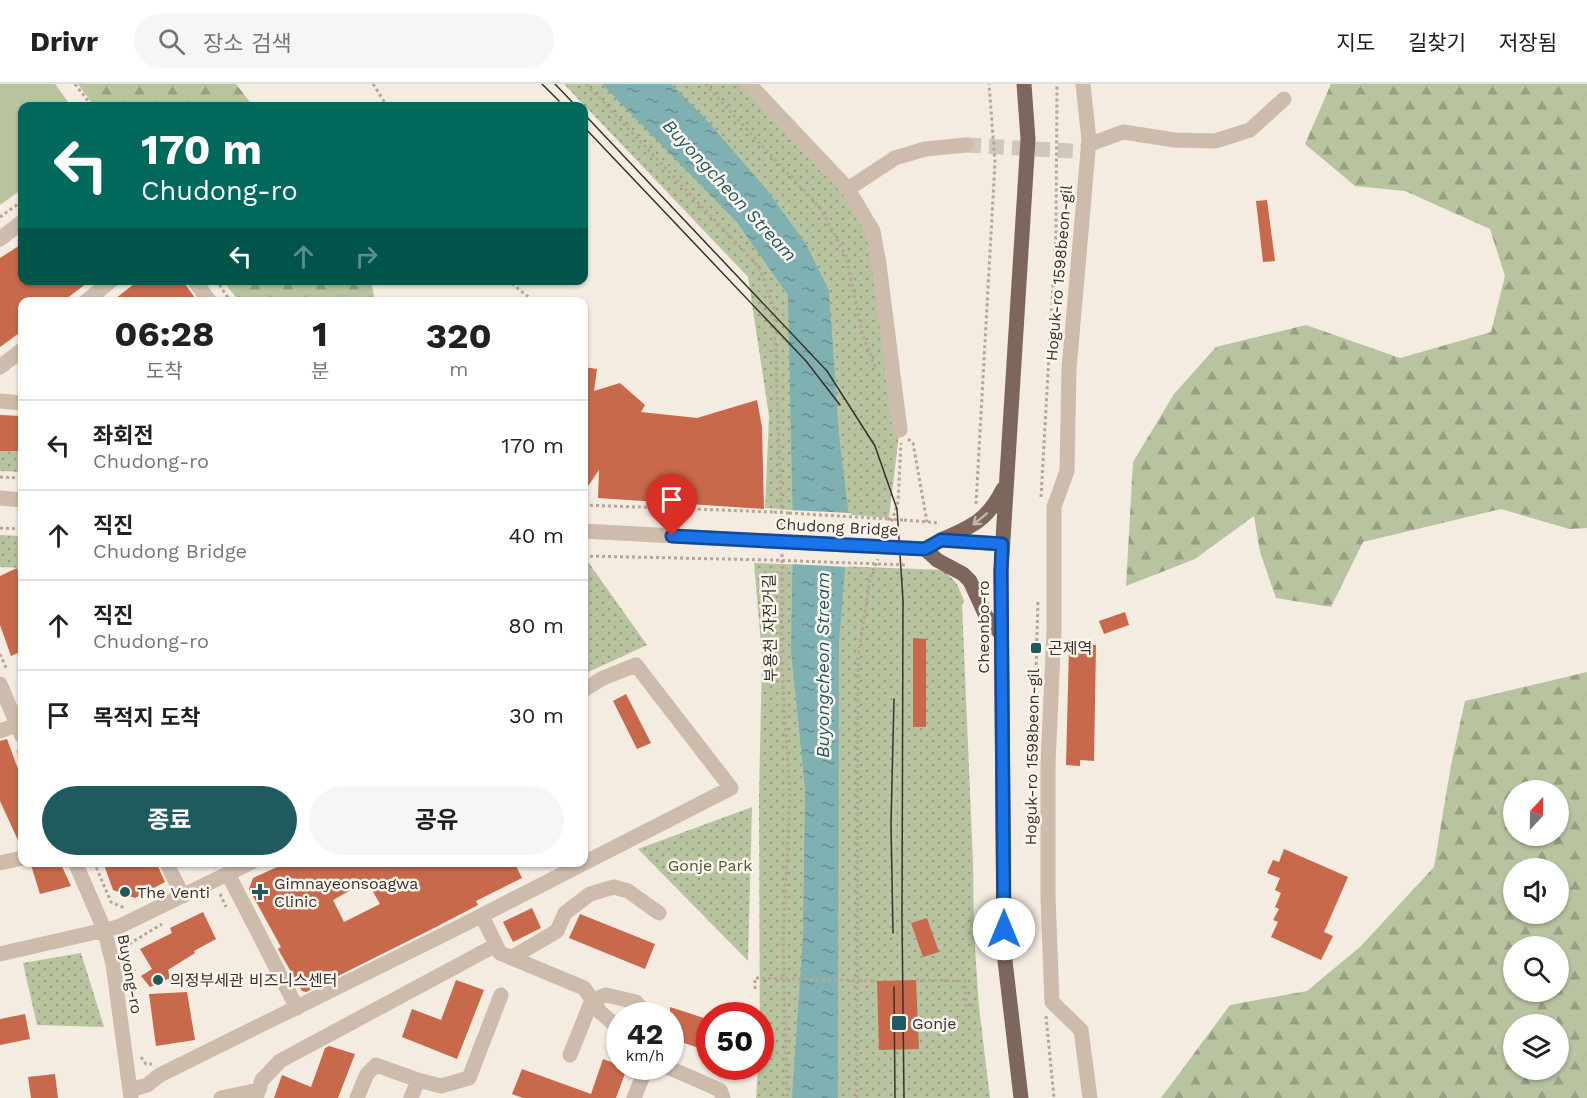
<!DOCTYPE html>
<html lang="ko">
<meta charset="utf-8">
<style>
body{margin:0;font-family:"Work Sans","Noto Sans KR",sans-serif;background:#f6f6f6;color:#202124;height:100vh;display:flex;flex-direction:column;font-size:22px;white-space:nowrap}
*{box-sizing:border-box;margin:0}
p{font-size:20px;color:#757577}
.icon{flex:none;width:33px;height:33px;fill:none;stroke:currentColor;stroke-width:2;stroke-linecap:round;stroke-linejoin:round}
.map{position:relative;flex:1;overflow:hidden}
.details{position:absolute;left:18px;top:213px;width:570px;height:570px;display:flex;flex-direction:column;background:#fff;border-radius:12px;box-shadow:0 2px 4px #0004}
.details>*{flex:none}
.guide{position:absolute;left:18px;top:18px;width:570px;height:183px;border-radius:12px;box-shadow:0 2px 4px #0004;background:#00695c;color:#fff;overflow:hidden}
.needle{width:39px;rotate:22deg}
.controls{position:absolute;left:1503px;top:696px;display:grid;gap:12px}
.controls a{display:grid;place-items:center;width:66px;height:66px;border-radius:50%;background:#fff;box-shadow:0 2px 4px #0004;font-size:30px}
.speed{position:absolute;left:606px;top:918px;display:flex;gap:12px;font-size:30px;font-weight:700;text-align:center}
.speed>*{display:grid;place-content:center;width:78px;height:78px;border-radius:50%;background:#fff;box-shadow:0 2px 4px #0004;line-height:1}
.speed small{font-size:15px;font-weight:400}
.speed .limit{border:9px solid #d22;background:#fff;color:#111}
.pin{position:absolute;display:grid;place-items:center;width:51px;height:51px;color:#fff;margin:-62px -26px;border-radius:50% 50% 50% 0;rotate:-45deg;box-shadow:0 0 6px #0007}
.pin .icon{rotate:45deg}
.me{position:absolute;width:66px;margin:-33px;rotate:0deg;stroke-linejoin:round;filter:drop-shadow(0 0 4px #0008)}
.turn{display:flex;align-items:center;gap:21px;height:126px;padding:0 24px;font-size:27px}
.turn .icon{width:78px;height:78px;stroke-width:2.5}
.turn b{display:block;font-size:42px;line-height:51px}
.lanes{display:flex;align-items:center;height:57px;padding:0 24px;background:#0003;justify-content:center;gap:30px;direction:ltr}
.lanes .off{opacity:.35}
.eta{display:flex;justify-content:space-evenly;align-items:center;height:102px;text-align:center}
.eta b{font-size:36px;font-weight:700;line-height:42px}
.primary-button{display:flex;gap:12px;margin-top:auto;padding:12px 24px}
.primary-button a{flex:1;height:69px;border-radius:36px;background:#1f5a5e;color:#fff;font-size:24px;font-weight:700;line-height:69px;text-align:center}
.primary-button a+a{background:#f6f6f6;color:#202124}
ul{padding:0;list-style:none}
li{display:flex;align-items:center;gap:18px;height:90px;padding:0 24px;border-top:2px solid #e0e0e0}
li div{flex:1}
li b{display:block;font-size:22px}
li em{font-style:normal}
header{display:flex;align-items:center;gap:36px;box-sizing:border-box;height:84px;padding:0 30px;background:#fff;border-bottom:2px solid #e0e0e0}
header strong{font-size:28px}
nav{display:flex;gap:33px;margin-inline-start:auto;font-size:21px}
.search{width:420px;height:54px;background:#f6f6f6;display:flex;align-items:center;gap:15px;box-sizing:border-box;padding:0 21px;border-radius:33px;color:#757577;font-size:22px}
.map>svg:first-child{display:block}
.grass{fill:#b8c4a0}
.forest{fill:url(#forest-firs);fill-rule:evenodd}
.park{fill:url(#park-dots)}
.water{fill:url(#water-ripples)}
.pier{fill:#f4ebe1}
.building{fill:#c8694b;fill-rule:evenodd}
.lines{fill:none;stroke-linecap:round;stroke-linejoin:round}
.minor-tunnel{stroke:#cfc6bd;stroke-width:15;stroke-dasharray:15 8;stroke-linecap:butt}
.path{stroke:#b9a596;stroke-width:3;stroke-dasharray:3 3;stroke-linecap:butt}
.minor{stroke:#cdbbac;stroke-width:15}
.major{stroke:#7d675c;stroke-width:15}
.tram{stroke:#3b302b;stroke-width:1.5}
.path-bridge{stroke:#b9a596;stroke-width:3;stroke-dasharray:3 3;stroke-linecap:butt}
.minor-bridge{stroke:#cdbbac;stroke-width:15}
.oneway{stroke:#c2b5ac}
.route-casing{stroke:#114b97;stroke-width:15}
.route{stroke:#1a73e8;stroke-width:10}
.poi-dot{fill:#1f5a5e;stroke:#fbf5ee;stroke-width:2}
.labels{text-anchor:middle;dominant-baseline:central;stroke-width:5;stroke-linejoin:round;paint-order:stroke}
.street-label{font-size:16px;fill:#3b302b;stroke:#fbf5ee}
.poi-label{font-size:16px;fill:#3b302b;stroke:#fbf5ee;text-anchor:start}
.park-label{font-size:16px;fill:#4a5a2e;stroke:#fbf5ee}
.water-label{font-size:18px;font-style:italic;fill:#1f5a5e;stroke:#fbf5ee}
</style>
<header>
<strong>Drivr</strong>
<div class="search"><svg class="icon" aria-label="search" viewBox="0 0 24 24"><circle cx="10" cy="10" r="6"/><path d="M15 15l6 6"/></svg>장소 검색</div>
<nav><a>지도</a><a>길찾기</a><a>저장됨</a></nav>
</header>
<div class="map">
<svg width="1587" height="1014" viewBox="0 0 1587 1014">
<defs>
<pattern id="forest-firs" width="22" height="20" patternUnits="userSpaceOnUse" patternTransform="scale(1.5)"><rect width="22" height="20" fill="#b8c4a0"/><path d="M5 1l3.5 6h-7zM16 11l3.5 6h-7z" fill="#97a083"/></pattern>
<pattern id="park-dots" width="8" height="8" patternUnits="userSpaceOnUse" patternTransform="scale(1.5)"><rect width="8" height="8" fill="#b8c4a0"/><path d="M2 2h.1M6 6h.1" fill="none" stroke="#97a083" stroke-width="1.8" stroke-linecap="round"/></pattern>
<pattern id="water-ripples" width="26" height="14" patternUnits="userSpaceOnUse" patternTransform="scale(1.5)"><rect width="26" height="14" fill="#7fb0b2"/><path d="M2 4q2-2 4 0t4 0M15 11q2-2 4 0t4 0" fill="none" stroke="#699091"/></pattern>
</defs>
<rect width="100%" height="100%" fill="#f4ebe1"/>
<path class="grass" d="M 0,0 L 55,0 L 71,22 L 22,22 L 22,105 L 0,121 Z"/>
<path class="forest" d="M 78,0 L 236,0 L 253,22 L 94,22 Z
M 1331,0 L 1587,0 L 1587,444 L 1569,445 L 1501,425 L 1363,458 L 1331,523 L 1276,514 L 1260,468 L 1254,432 L 1195,475 L 1126,502 L 1133,378 L 1174,310 L 1216,263 L 1306,241 L 1400,274 L 1491,248 L 1505,192 L 1490,145 L 1405,107 L 1355,102 L 1305,60 Z
M 223,197 L 371,197 L 375,217 L 239,217 Z
M 1587,588 L 1587,1014 L 1161,1014 L 1230,921 L 1307,907 L 1360,863 L 1434,783 L 1451,681 L 1465,617 ZM 1514,706 L 1558,706 L 1558,752 L 1514,752 ZM 1514,784 L 1558,784 L 1558,830 L 1514,830 ZM 1514,862 L 1558,862 L 1558,908 L 1514,908 ZM 1514,940 L 1558,940 L 1558,986 L 1514,986 Z"/>
<path class="park" d="M 564,0 L 743,0 L 838,101 L 870,148 L 899,350 L 889,434 L 765,424 L 769,332 L 748,193 Z
M 0,367 L 22,367 L 22,388 L 0,387 Z
M 0,451 L 22,452 L 22,484 L 0,483 Z
M 584,475 L 586,475 L 647,561 L 584,590 Z
M 754,479 L 944,486 L 957,500 L 964,517 L 962,521 L 973,779 L 974,850 L 979,923 L 990,1014 L 756,1014 L 758,983 L 760,982 L 759,715 L 762,571 Z
M 752,723 L 748,877 L 638,765 Z
M 81,869 L 104,943 L 37,941 L 23,879 Z"/>
<path class="water" d="M 602,0 L 671,0 L 704,33 L 767,106 L 806,160 L 829,207 L 839,351 L 849,434 L 839,559 L 838,1014 L 792,1014 L 803,852 L 805,704 L 791,567 L 793,448 L 788,211 L 736,137 Z"/>
<path class="pier" d="M 789,426 L 851,429 L 848,483 L 789,480 Z"/>
<path class="building" d="M 1267,116 L 1275,177 L 1263,178 L 1256,117 Z
M 22,160 L 22,196 L 91,196 L 62,218 L 22,218 L 22,247 L 0,263 L 0,174 Z
M 139,196 L 182,196 L 198,218 L 111,218 Z
M 584,283 L 597,285 L 594,307 L 620,299 L 645,321 L 641,328 L 697,334 L 757,316 L 762,343 L 764,425 L 598,414 L 599,386 L 584,408 Z
M 0,331 L 22,332 L 22,364 L 19,364 L 19,367 L 0,367 Z
M 17,484 L 22,496 L 22,567 L 11,572 L 0,541 L 0,492 Z
M 1125,528 L 1129,541 L 1104,550 L 1099,537 Z
M 913,554 L 926,555 L 926,643 L 913,643 Z
M 1085,560 L 1096,561 L 1094,677 L 1080,676 L 1080,682 L 1066,681 L 1069,563 L 1085,563 Z
M 626,610 L 651,659 L 637,665 L 613,617 Z
M 7,655 L 18,685 L 22,683 L 22,765 L 0,717 L 0,657 Z
M 1284,765 L 1348,793 L 1324,848 L 1333,852 L 1321,876 L 1271,853 L 1278,838 L 1273,836 L 1279,825 L 1275,823 L 1281,809 L 1275,806 L 1280,794 L 1267,789 L 1273,776 L 1279,778 Z
M 30,778 L 60,778 L 71,802 L 40,810 Z
M 103,778 L 156,778 L 165,798 L 135,814 L 113,806 Z
M 288,778 L 514,778 L 522,794 L 476,817 L 478,821 L 436,843 L 306,908 L 302,907 L 278,865 L 281,863 L 249,805 L 253,794 ZM 367,797 L 380,820 L 344,838 L 333,816 Z
M 532,824 L 541,844 L 513,858 L 503,838 Z
M 203,828 L 216,855 L 194,867 L 195,869 L 168,886 L 170,894 L 150,903 L 141,892 L 152,885 L 140,865 L 172,849 L 170,844 Z
M 580,830 L 655,860 L 645,885 L 569,854 Z
M 927,834 L 939,868 L 923,873 L 911,839 Z
M 456,896 L 484,906 L 457,975 L 402,953 L 412,925 L 441,936 Z
M 916,896 L 919,965 L 879,966 L 877,897 Z
M 187,908 L 195,956 L 156,962 L 149,910 Z
M 670,923 L 710,936 L 710,968 L 670,954 Z
M 25,930 L 30,955 L 0,961 L 0,935 Z
M 329,962 L 355,970 L 338,1014 L 274,1014 L 282,991 L 311,1003 L 325,964 Z
M 603,975 L 627,984 L 616,1014 L 523,1014 L 512,1010 L 522,985 L 591,1010 Z
M 55,990 L 58,1014 L 31,1014 L 28,993 Z"/>
<g class="lines">
<path class="minor-tunnel" d="M 966,61 L 1088,68"/>
<path class="path" d="M 75,0 L 92,22
M 373,0 L 387,22
M 586,0 L 759,183 L 774,224 L 782,443
M 705,0 L 820,124 L 846,172 L 863,252 L 876,286
M 0,133 L 22,117
M 216,196 L 231,218
M 507,196 L 535,218
M 908,355 L 913,359 L 927,438
M 0,393 L 22,394
M 1041,413 L 1056,147 L 1057,0
M 976,420 L 995,78 L 989,0
M 584,421 L 774,428
M 789,429 L 888,435
M 904,436 L 940,439
M 0,444 L 22,445
M 888,449 L 898,418 L 901,359
M 782,470 L 781,572 L 790,713 L 783,858 L 787,1014
M 584,472 L 770,476
M 0,570 L 7,586
M 1036,587 L 1038,516
M 18,666 L 22,678
M 94,778 L 111,818 L 122,823 L 125,822
M 220,810 L 226,823
M 124,863 L 162,840
M 916,896 L 965,897 L 966,922 L 974,921
M 1046,932 L 1054,1014
M 141,973 L 146,980 L 152,980
M 857,1014 L 858,575 L 870,494 L 878,475"/>
<path class="minor" d="M 749,0 L 848,105 L 895,74 L 925,65 L 966,61
M 1083,0 L 1089,56 L 1069,285 L 1067,387 L 1054,423 L 1054,546 L 1048,679 L 1048,813 L 1052,918 L 1081,946 L 1090,1014
M 1088,61 L 1123,48 L 1175,56 L 1215,57 L 1250,46 L 1284,15
M 848,105 L 873,147 L 879,180 L 900,346
M 0,155 L 22,138
M 194,196 L 210,218
M 85,218 L 112,196
M 0,283 L 22,266
M 0,317 L 22,319
M 0,414 L 22,416
M 584,447 L 747,456
M 925,465 L 941,456 L 1002,460
M 0,600 L 22,652
M 0,647 L 22,639
M 75,778 L 104,845 L 113,880 L 131,1014
M 166,778 L 183,812
M 0,779 L 22,774
M 228,790 L 297,924
M 482,832 L 500,869 L 584,904 L 600,928 L 620,945
M 0,870 L 118,843 L 252,778
M 511,874 L 557,847 L 565,829 L 590,810 L 614,803 L 628,807 L 659,829
M 570,971 L 592,916 L 606,911 L 636,918 L 646,930
M 665,982 L 720,1006 L 723,1014
M 130,1006 L 147,1001 L 160,991 L 465,840 L 731,704 L 636,581 L 603,594 L 584,606
M 221,1014 L 259,1006
M 256,1014 L 262,996 L 280,977 L 496,861
M 357,1014 L 367,990 L 376,981 L 418,996
M 411,1014 L 418,996 L 441,1002 L 469,994 L 501,911
M 634,1014 L 647,982"/>
<path class="major" d="M 941,456 C 971,443 988,436 1003,405
M 925,465 L 937,476 L 963,490 L 970,497 L 986,532 L 1001,550
M 1021,1014 L 1004,868 L 1001,487 L 1028,55 L 1024,0"/>
<path class="tram" d="M 542,0 L 559,17
M 555,0 L 576,22
M 584,30 L 827,287 L 875,362 L 897,425 L 903,516 L 902,834 L 904,1014
M 584,43 L 806,277 L 840,321
M 893,849 L 891,740 L 894,615
M 894,903 L 895,1014"/>
<path class="path-bridge" d="M 774,428 L 789,429
M 888,435 L 904,436
M 770,476 L 908,481
M 755,905 L 755,894 L 877,897"/>
<path class="minor-bridge" d="M 747,456 L 925,465"/>
</g>
<defs><path id="oneway-shaft" d="M-6 0H5M1.5-3L5.5 0L1.5 3" fill="none" stroke-width="1.6" stroke-linecap="round" stroke-linejoin="round" transform="scale(1.5)"/></defs>
<use class="oneway" href="#oneway-shaft" transform="translate(980 435) rotate(141)"/>
<g class="lines">
<g class="route-casing">
<path id="route" d="M 672,452 L 925,465 L 941,456 L 1002,460 L 1001,487 L 1004,845"/>
</g>
<use href="#route" class="route"/>
</g>
<g class="poi-dot">
<rect x="1030" y="558" width="12" height="12" rx="3"/>
<circle cx="125" cy="808" r="6"/>
<path d="M257 799h6v6h6v6h-6v6h-6v-6h-6v-6h6z"/>
<circle cx="158" cy="896" r="6"/>
<rect x="891" y="931" width="16" height="16" rx="3"/>
</g>
<g class="labels">
<g class="street-label">
<text transform="translate(1059 189) rotate(-85)">Hoguk-ro 1598beon-gil</text>
<text transform="translate(837 443) rotate(3)">Chudong Bridge</text>
<text transform="translate(983 543) rotate(-90)">Cheonbo-ro</text>
<text transform="translate(770 544) rotate(-91)">부용천 자전거길</text>
<text transform="translate(1032 673) rotate(-89)">Hoguk-ro 1598beon-gil</text>
<text transform="translate(130 890) rotate(80)">Buyong-ro</text>
</g>
<g class="poi-label">
<text x="1048" y="564">곤제역</text>
<text x="274" y="799">Gimnayeonsoagwa<tspan x="274" dy="18">Clinic</tspan></text>
<text x="137" y="808">The Venti</text>
<text x="170" y="896">의정부세관 비즈니스센터</text>
<text x="912" y="939">Gonje</text>
</g>
<g class="park-label">
<text x="710" y="781">Gonje Park</text>
</g>
<g class="water-label">
<text transform="translate(730 106) rotate(47)">Buyongcheon Stream</text>
<text transform="translate(822 581) rotate(-90)">Buyongcheon Stream</text>
</g>
</g>
</svg>
<div class="controls">
<a><svg class="needle" viewBox="-14 -14 28 28"><path d="M0-13l5 13h-10z" fill="#e53935"/><path d="M0 13l5-13h-10z" fill="#757577"/></svg></a>
<a><svg class="icon" aria-label="sound" viewBox="0 0 24 24"><path d="M4 9h4l5-4v14l-5-4H4zM17 9q2 3 0 6"/></svg></a>
<a><svg class="icon" aria-label="search" viewBox="0 0 24 24"><circle cx="10" cy="10" r="6"/><path d="M15 15l6 6"/></svg></a>
<a><svg class="icon" aria-label="layers" viewBox="0 0 24 24"><path d="M12 4l9 5-9 5-9-5zM3 14l9 5 9-5"/></svg></a>
</div>
<div class="speed"><div>42<small>km/h</small></div><div class="limit">50</div></div>
<div class="pin" style="left:672px;top:452px;background:#d93025"><svg class="icon" aria-label="arrive" viewBox="0 0 24 24"><path d="M6 21V4h12l-3 4 3 4H6"/></svg></div>
<svg class="me" style="left:1004px;top:845px" viewBox="-20 -20 40 40"><circle r="19" fill="#fff"/><path d="M0-13L10 11 0 6-10 11z" fill="#1a73e8"/></svg>
<div class="guide">
<div class="turn"><svg class="icon" aria-label="left" viewBox="0 0 24 24"><path d="M17 20v-9H6M10 6l-5 5 5 5"/></svg><div><b>170 m</b>Chudong-ro</div></div>
<div class="lanes"><svg class="icon" aria-label="left" viewBox="0 0 24 24"><path d="M17 20v-9H6M10 6l-5 5 5 5"/></svg><svg class="icon off" aria-label="ahead" viewBox="0 0 24 24"><path d="M12 20V5M6 11l6-6 6 6"/></svg><svg class="icon off" aria-label="right" viewBox="0 0 24 24"><path d="M7 20v-9h11M14 6l5 5-5 5"/></svg></div>
</div>
<section class="details">
<div class="eta">
<div><b>06:28</b><p>도착</p></div>
<div><b>1</b><p>분</p></div>
<div><b>320</b><p>m</p></div>
</div>
<ul>
<li><svg class="icon" aria-label="left" viewBox="0 0 24 24"><path d="M17 20v-9H6M10 6l-5 5 5 5"/></svg><div><b>좌회전</b><p>Chudong-ro</p></div><em>170 m</em></li>
<li><svg class="icon" aria-label="ahead" viewBox="0 0 24 24"><path d="M12 20V5M6 11l6-6 6 6"/></svg><div><b>직진</b><p>Chudong Bridge</p></div><em>40 m</em></li>
<li><svg class="icon" aria-label="ahead" viewBox="0 0 24 24"><path d="M12 20V5M6 11l6-6 6 6"/></svg><div><b>직진</b><p>Chudong-ro</p></div><em>80 m</em></li>
<li><svg class="icon" aria-label="arrive" viewBox="0 0 24 24"><path d="M6 21V4h12l-3 4 3 4H6"/></svg><div><b>목적지 도착</b></div><em>30 m</em></li>
</ul>
<div class="primary-button"><a>종료</a><a>공유</a></div>
</section>
</div>
